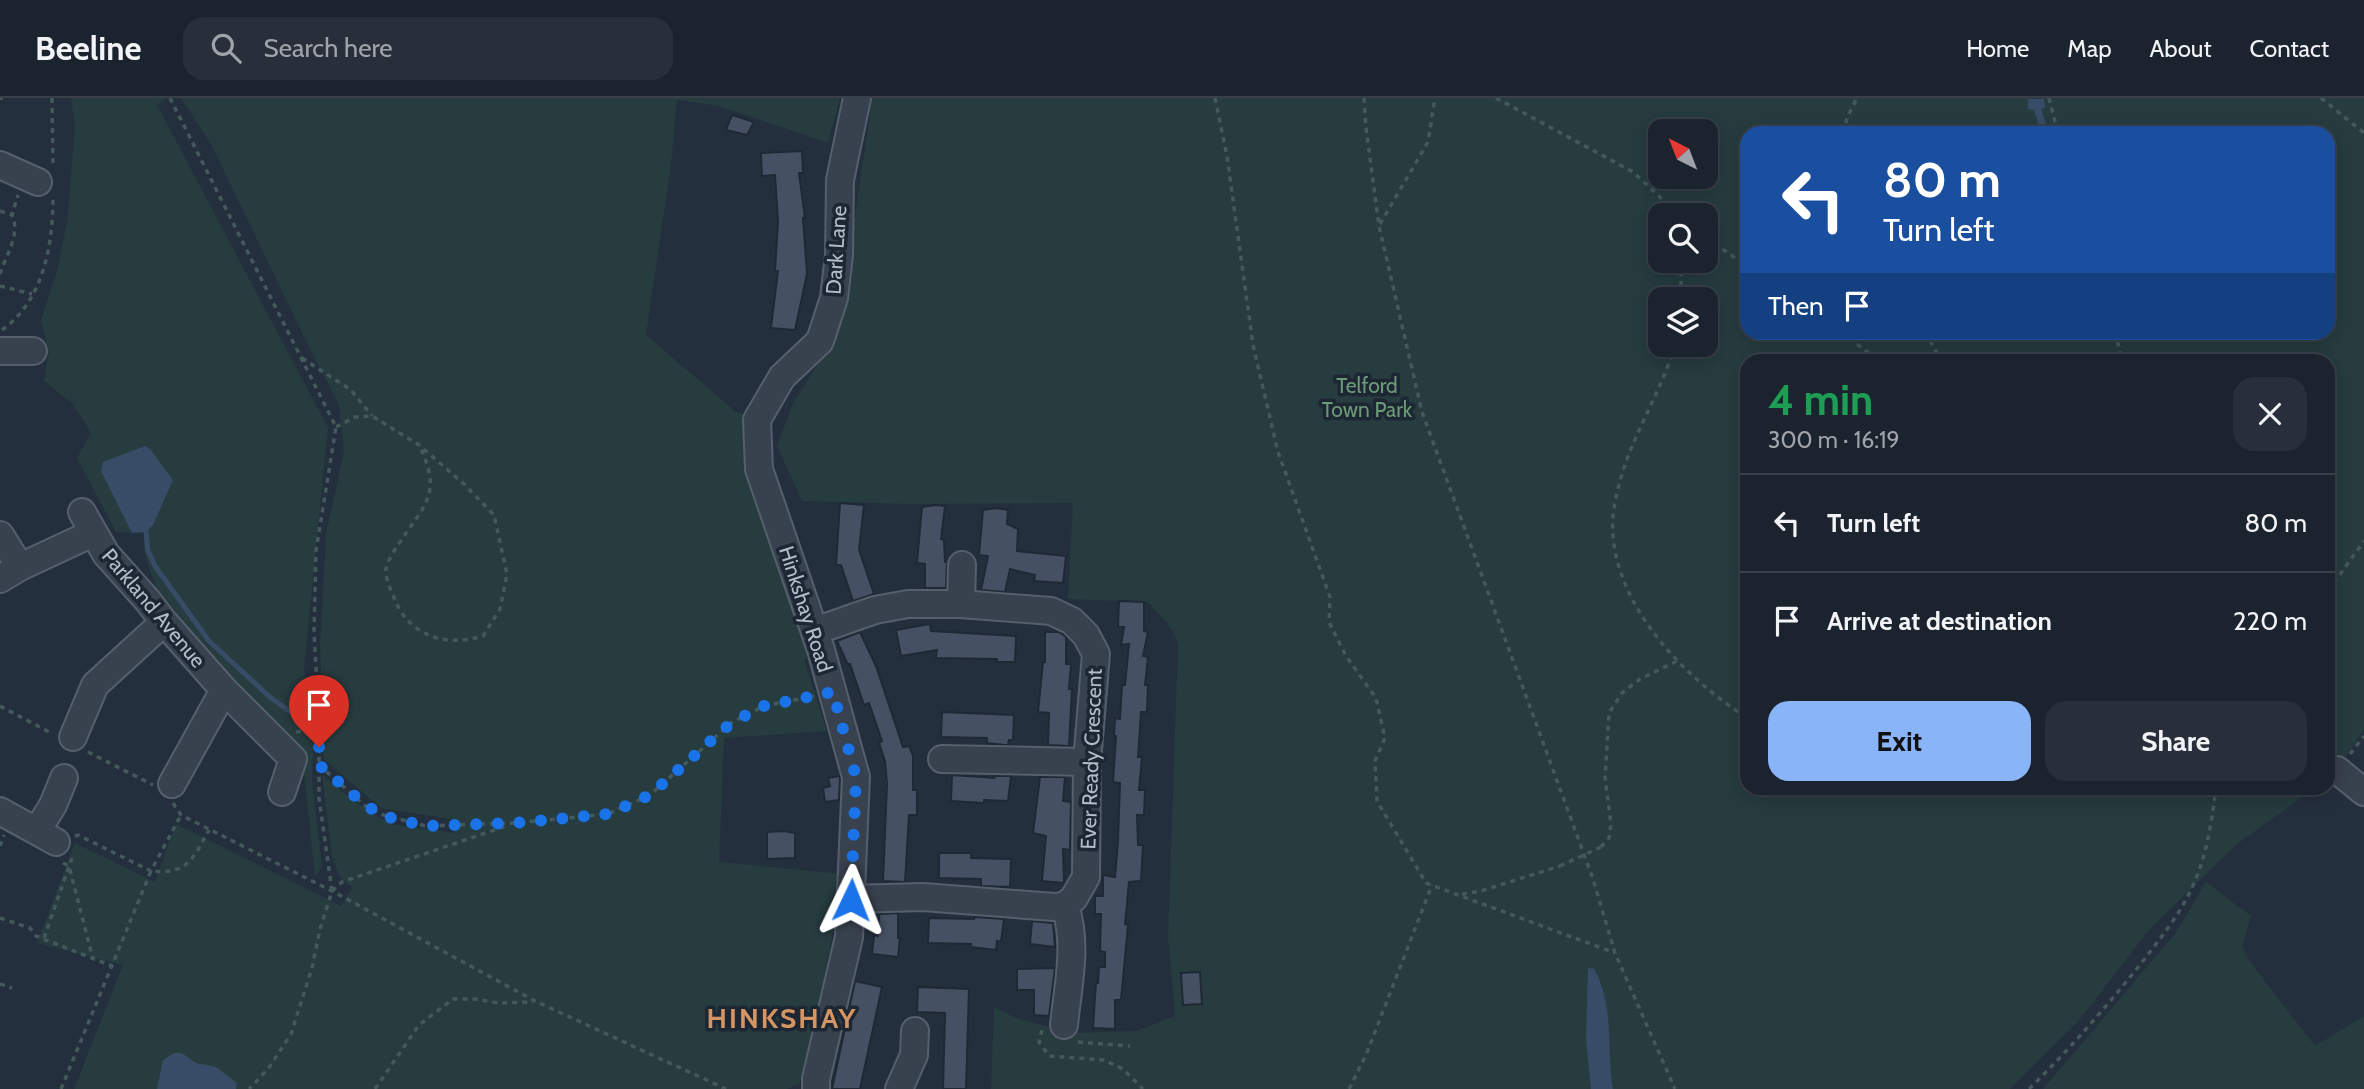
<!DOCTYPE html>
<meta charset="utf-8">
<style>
body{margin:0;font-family:Cabin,sans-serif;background:#282f3a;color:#f1f3f6;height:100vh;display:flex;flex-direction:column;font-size:26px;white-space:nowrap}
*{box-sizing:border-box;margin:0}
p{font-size:23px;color:#a0a4aa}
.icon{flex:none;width:38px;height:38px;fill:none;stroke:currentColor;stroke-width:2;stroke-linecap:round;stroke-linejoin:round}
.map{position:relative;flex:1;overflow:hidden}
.drawer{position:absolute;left:1740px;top:256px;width:595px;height:441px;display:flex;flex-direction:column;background:#1b232e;border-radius:21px;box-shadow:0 4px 18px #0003,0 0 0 2px #39404a}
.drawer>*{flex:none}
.banner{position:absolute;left:1740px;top:28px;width:595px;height:214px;border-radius:21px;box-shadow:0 4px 18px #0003,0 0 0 2px #39404a;background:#1a4fa0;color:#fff;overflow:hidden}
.needle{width:46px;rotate:318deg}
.fabs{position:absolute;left:1648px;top:21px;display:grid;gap:14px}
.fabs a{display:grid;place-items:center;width:70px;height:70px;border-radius:14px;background:#1b232e;box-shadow:0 4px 18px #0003,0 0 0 2px #39404a;font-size:35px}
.pin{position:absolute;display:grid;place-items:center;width:60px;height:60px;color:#fff;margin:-72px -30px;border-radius:50% 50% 50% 0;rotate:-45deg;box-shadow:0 0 7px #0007}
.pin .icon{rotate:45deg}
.me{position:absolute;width:77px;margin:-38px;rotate:2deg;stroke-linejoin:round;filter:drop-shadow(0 0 5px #0008)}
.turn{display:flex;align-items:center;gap:24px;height:147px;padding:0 28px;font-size:32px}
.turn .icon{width:91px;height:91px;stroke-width:2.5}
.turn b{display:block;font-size:49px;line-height:60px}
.then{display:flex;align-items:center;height:66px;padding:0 28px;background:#0003;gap:14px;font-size:26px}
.round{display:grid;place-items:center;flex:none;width:74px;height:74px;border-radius:21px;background:#282f3a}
.overview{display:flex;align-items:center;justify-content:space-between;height:119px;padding:0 28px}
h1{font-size:42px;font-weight:800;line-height:52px;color:#1e9e55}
.action{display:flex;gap:14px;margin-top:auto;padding:14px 28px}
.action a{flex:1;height:80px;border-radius:21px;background:#8ab4f8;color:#111;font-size:28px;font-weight:800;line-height:80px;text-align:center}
.action a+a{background:#282f3a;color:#f1f3f6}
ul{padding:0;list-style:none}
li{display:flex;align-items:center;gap:21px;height:98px;padding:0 28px;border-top:2px solid #39404a}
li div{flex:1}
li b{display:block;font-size:26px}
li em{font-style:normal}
header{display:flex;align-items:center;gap:42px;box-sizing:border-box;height:98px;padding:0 35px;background:#1b232e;border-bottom:2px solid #39404a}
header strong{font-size:33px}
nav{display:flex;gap:38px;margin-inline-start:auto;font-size:24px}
.search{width:490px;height:63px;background:#282f3a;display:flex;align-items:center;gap:18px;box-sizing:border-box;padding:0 24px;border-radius:21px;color:#a0a4aa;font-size:26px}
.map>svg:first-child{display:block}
.green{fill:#263c3f;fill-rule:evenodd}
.water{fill:#394c67}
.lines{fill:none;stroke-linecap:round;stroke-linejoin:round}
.stream{stroke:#394c67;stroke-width:5}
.building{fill:#455162;stroke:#1f2835;stroke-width:2}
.minor-casing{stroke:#565f6c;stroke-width:30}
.path{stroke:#44595c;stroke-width:3.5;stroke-dasharray:5 5;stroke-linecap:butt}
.minor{stroke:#38414e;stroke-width:26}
.path-bridge{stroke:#44595c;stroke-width:3.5;stroke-dasharray:5 5;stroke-linecap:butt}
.route{stroke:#1a73e8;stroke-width:12;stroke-dasharray:0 21.6}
.labels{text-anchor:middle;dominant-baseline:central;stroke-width:7;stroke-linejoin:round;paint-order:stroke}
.street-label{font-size:21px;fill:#b4bcc9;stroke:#1d2633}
.park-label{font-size:21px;fill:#6b9a76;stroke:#1d2633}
.district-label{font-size:28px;font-weight:bold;letter-spacing:2px;fill:#d59563;stroke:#1d2633}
</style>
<header>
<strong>Beeline</strong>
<div class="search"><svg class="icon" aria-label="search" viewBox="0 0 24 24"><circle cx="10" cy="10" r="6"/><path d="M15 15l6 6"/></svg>Search here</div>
<nav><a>Home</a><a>Map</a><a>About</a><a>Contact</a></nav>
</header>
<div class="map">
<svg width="2364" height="991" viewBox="0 0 2364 991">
<rect width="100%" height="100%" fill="#242f3e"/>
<path class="green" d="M 71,0 L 167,0 L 157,7 L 328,330 L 304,571 L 314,620 L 312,682 L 322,768 L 315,779 L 302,655 L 209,558 L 156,488 L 147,464 L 143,446 L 146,434 L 153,427 L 123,415 L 132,435 L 116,434 L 77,360 L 91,335 L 72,305 L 44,283 L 49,254 L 41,222 L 57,173 L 67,124 L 75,28 Z
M 181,0 L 840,0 L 828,45 L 719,8 L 677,2 L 671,67 L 646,237 L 736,314 L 750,317 L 813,552 L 804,561 L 827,633 L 724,640 L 719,764 L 844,776 L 809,959 L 799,986 L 787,991 L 74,991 L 123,867 L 37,845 L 75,745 L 155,784 L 176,726 L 341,808 L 352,790 L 340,779 L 332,759 L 322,676 L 352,702 L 390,726 L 454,735 L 457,722 L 381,710 L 324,661 L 320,546 L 326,436 L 344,353 L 339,307 L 307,245 L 211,46 Z
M 864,0 L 2364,0 L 2364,631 L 2337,672 L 2328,681 L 2328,262 L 1746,262 L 1746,690 L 2315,690 L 2237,746 L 2149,832 L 2077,925 L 2010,991 L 991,991 L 994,909 L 1016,920 L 1072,935 L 1137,933 L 1175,918 L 1168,840 L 1178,547 C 1174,529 1160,517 1148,504 L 1068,501 L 1073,405 L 909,406 L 802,403 L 777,348 L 793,305 L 838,235 L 870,16 ZM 1661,33 L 1706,33 L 1706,79 L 1661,79 ZM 1746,35 L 2328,35 L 2328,234 L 1746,234 ZM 1661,117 L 1706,117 L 1706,163 L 1661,163 ZM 1661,201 L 1706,201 L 1706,247 L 1661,247 Z
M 2206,784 L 2251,818 L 2242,849 L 2250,864 L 2315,948 L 2364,918 L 2364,991 L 2043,991 L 2175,836 Z"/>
<path class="water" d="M 2028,1 L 2044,1 L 2045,10 L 2041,11 L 2049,35 L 2041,35 L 2034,12 L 2028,11 Z
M 145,348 L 150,351 L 173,382 L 153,427 L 146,434 L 132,435 L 101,373 L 103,364 Z
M 1588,870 L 1594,871 C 1615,907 1606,951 1613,991 L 1591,991 L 1586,941 Z
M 174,955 L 182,955 L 196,965 L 216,969 L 237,985 L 236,991 L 157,991 L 163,962 Z"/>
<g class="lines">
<path class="stream" d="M 146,434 L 148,453 L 155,468 L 209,543 L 271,600 L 308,626"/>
</g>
<path class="building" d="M 732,17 L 754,24 L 747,37 L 726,32 Z
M 802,53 L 803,75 L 799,75 L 805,120 L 803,120 L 807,176 L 795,232 L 771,230 L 778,173 L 775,173 L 778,124 L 775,77 L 762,78 L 761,55 Z
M 840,405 L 864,407 L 859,452 L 874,496 L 853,503 L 841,467 L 836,467 Z
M 936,407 L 945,408 L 941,441 L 944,442 L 945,464 L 947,464 L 946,490 L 925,490 L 925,466 L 917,465 L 922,409 Z
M 997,410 L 1008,412 L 1007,426 L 1018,431 L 1017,453 L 1066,458 L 1063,485 L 1034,483 L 1035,477 L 1010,471 L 1005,494 L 981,492 L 988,458 L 979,457 L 983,412 Z
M 1119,503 L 1144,504 L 1144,533 L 1148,534 L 1143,558 L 1148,559 L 1145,587 L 1148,587 L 1147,614 L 1141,614 L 1138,659 L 1142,659 L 1139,692 L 1145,692 L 1144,717 L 1137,717 L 1138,747 L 1143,747 L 1141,783 L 1129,784 L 1125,826 L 1128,827 L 1121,902 L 1115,902 L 1115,931 L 1093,930 L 1096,885 L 1098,885 L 1099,869 L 1105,869 L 1105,854 L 1100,853 L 1101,816 L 1095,816 L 1095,798 L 1103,798 L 1103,777 L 1115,779 L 1118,743 L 1120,685 L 1113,684 L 1116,638 L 1114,638 L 1115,620 L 1120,621 L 1122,587 L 1125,587 L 1129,546 L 1121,547 L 1124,529 L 1118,529 Z
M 930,526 L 931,533 L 1016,538 L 1015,564 L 997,564 L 997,561 L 936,560 L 937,552 L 901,558 L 896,532 Z
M 860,534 L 876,568 L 903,649 L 909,648 L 913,658 L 913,692 L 917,692 L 917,717 L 909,717 L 905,784 L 883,783 L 887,686 L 885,663 L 879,645 L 882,643 L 869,605 L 864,607 L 850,566 L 848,567 L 837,543 Z
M 1045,534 L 1059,534 L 1066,539 L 1066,566 L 1071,566 L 1069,591 L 1072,591 L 1069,648 L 1048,647 L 1049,615 L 1038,614 L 1043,564 L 1045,564 Z
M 942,614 L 1014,617 L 1013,642 L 1009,642 L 1008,647 L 1005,647 L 987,645 L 987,640 L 941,639 Z
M 952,677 L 994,680 L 993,678 L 1011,678 L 1008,703 L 984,702 L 984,705 L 951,703 Z
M 840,678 L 839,702 L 825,704 L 823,690 L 830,688 L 828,680 Z
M 1040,679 L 1065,679 L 1063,703 L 1071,704 L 1070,752 L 1063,751 L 1064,785 L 1042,783 L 1046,738 L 1033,735 Z
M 784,733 L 795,735 L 795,760 L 767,761 L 767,734 Z
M 939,755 L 971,755 L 971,760 L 1011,761 L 1010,789 L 981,788 L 981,781 L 939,780 Z
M 898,815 L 898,840 L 900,840 L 898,859 L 872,856 L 874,837 L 878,838 L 879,816 Z
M 974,819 L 1004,821 L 1001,844 L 997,843 L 996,852 L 971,849 L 971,846 L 928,845 L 929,820 L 974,821 Z
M 1032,823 L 1053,825 L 1055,849 L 1030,846 Z
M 1055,870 L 1049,918 L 1034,917 L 1034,892 L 1017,892 L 1017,871 Z
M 1200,874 L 1202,906 L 1183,907 L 1181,875 Z
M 855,883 L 882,889 L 860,991 L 832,991 Z
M 918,889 L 969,891 L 966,991 L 943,991 L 945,915 L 917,914 Z"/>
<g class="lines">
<g class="minor-casing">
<path id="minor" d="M 0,67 L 38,84
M 0,253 L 33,253
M 82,414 L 106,456 L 148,503 L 164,524 L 224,592 L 293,661 L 282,694
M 0,437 L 20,469
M 0,481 L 20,469 L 93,435
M 961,506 L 962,467
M 815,533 L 875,512 L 908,506 L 961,506 L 1051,513 L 1072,523 L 1086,537 L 1096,556 L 1087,664 L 1086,779 L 1074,800 L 1065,808 L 1054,809 L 923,799 L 851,801
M 73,639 L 95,587 L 164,524
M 942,661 L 1087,664
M 2337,672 L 2364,694
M 172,686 L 224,592
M 0,713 L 56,744
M 37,733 L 53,707 L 64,680
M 1064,927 C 1068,887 1078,846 1065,808
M 816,991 L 816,981 L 849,839 L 856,679 L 821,552 L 759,371 L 757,322 L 782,279 L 820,243 L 834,200 L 839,157 L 840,82 L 857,0
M 899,991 L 914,957 L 915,933"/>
</g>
<path class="path" d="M 0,0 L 3,0
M 52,0 L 53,69
M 170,0 L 336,329 L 316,453 L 314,534 L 319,622 L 319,700 L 332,793 L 320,831 L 312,870 L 291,936 L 268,971 L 249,991
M 1215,0 L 1227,58 L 1253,247 L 1278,354 L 1330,499 L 1329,524 L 1346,558 L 1376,600 L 1385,640 L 1375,663 L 1377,703 L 1426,785 L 1615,855
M 1364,0 L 1366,30 L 1379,128 L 1422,314 L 1593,781 L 1615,855 L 1675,991
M 1496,0 L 1633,74 L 1659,98 L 1673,117
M 2049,0 L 2058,35
M 2321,0 L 2364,35
M 1844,35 L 1847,20 L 1857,0
M 0,113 L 12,117
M 1380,126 L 1428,44 L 1435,0
M 1706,140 L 1746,167
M 1681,163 L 1681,201
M 0,176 C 6,157 21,136 12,117 L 18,97
M 0,188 L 32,196
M 2,232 C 44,202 53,146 53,98
M 1841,234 L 1878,262
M 1925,234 L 1941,262
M 2115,234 L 2122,262
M 1675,247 C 1663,287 1642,322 1627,361 C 1621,378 1615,399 1613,418 C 1607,501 1682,578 1746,619
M 302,260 L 351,292 L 372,318
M 336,329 L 355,319 L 372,318 L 419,347 L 464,386 L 494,417 L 507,476 L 500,511 L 483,538 C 444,550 407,537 393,497 C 390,490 385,479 386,471 C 387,464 394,453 398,447 C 425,406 443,396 419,347
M 2328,493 L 2364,443
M 0,608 L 53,636
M 296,634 L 319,632
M 88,654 L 153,687
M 2350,656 L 2364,638
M 319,667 L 364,707 L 383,717 L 426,728 L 515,725 L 608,716 L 650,697 L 731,625 L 764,608 L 814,598
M 173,705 L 181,717 L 332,793 L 535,903 L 726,991
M 75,738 L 78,737 L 151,773 L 181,717
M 0,748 L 4,737
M 1601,749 L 1609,740 L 1611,726 L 1605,680 L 1609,615 L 1622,595 L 1640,581 L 1677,563
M 63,765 L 69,768 L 93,861
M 332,793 L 342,784 L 509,727
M 1462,796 L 1481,793 L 1560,768
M 0,820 L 30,830 L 36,838 L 112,868
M 44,840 L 72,760
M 0,886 L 12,890
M 1042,932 L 1039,944 L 1049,958 L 1104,962 L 1123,971 L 1143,991
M 1078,944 L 1130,948
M 61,991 L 151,773 C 187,777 193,761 209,732
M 375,991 L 419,927 L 453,901 L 475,901 L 498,905 L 533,904
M 1349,991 L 1366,957 L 1432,787
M 2029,991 C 2070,951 2107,908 2143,863 C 2163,837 2185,810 2197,778 C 2208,750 2212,720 2216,690"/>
<use href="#minor" class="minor"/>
<path class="path-bridge" d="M 1560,768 L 1601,749"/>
</g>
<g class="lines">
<path class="route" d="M 319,649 L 319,667 L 364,706 L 383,718 L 426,728 L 515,725 L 608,716 L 650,697 L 731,625 L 764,608 L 833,594 L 856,679 L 851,802"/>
</g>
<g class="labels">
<g class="street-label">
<text transform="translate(836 152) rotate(-86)">Dark Lane</text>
<text transform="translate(154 510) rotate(50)">Parkland Avenue</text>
<text transform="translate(806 511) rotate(72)">Hinkshay Road</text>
<text transform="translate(1091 661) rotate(-88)">Ever Ready Crescent</text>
</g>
<g class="park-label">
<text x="1367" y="287">Telford<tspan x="1367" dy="24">Town Park</tspan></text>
</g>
<g class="district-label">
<text x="782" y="920">HINKSHAY</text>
</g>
</g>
</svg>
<div class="fabs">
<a><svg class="needle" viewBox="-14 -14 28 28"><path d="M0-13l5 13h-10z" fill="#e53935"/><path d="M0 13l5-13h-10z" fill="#a0a4aa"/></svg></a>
<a><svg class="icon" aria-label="search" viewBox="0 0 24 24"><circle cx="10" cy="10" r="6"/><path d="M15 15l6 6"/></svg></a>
<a><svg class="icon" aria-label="layers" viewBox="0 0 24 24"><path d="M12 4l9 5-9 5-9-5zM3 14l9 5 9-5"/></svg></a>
</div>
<div class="pin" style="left:319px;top:649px;background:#d93025"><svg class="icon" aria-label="arrive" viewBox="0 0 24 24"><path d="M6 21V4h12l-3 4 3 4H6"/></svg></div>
<svg class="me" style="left:851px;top:802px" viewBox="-20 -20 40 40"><path d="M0-17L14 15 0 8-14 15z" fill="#1a73e8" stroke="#fff" stroke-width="4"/></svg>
<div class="banner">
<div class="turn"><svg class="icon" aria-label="left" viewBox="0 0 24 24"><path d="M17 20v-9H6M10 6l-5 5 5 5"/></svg><div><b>80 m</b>Turn left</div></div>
<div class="then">Then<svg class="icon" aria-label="arrive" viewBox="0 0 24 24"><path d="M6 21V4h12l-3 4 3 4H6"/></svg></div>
</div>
<section class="drawer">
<div class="overview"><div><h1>4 min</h1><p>300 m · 16:19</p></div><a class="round"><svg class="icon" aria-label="close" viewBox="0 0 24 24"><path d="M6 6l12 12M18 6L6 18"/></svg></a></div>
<ul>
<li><svg class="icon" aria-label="left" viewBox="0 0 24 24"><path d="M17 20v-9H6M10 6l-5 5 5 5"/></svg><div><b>Turn left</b></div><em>80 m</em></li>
<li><svg class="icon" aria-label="arrive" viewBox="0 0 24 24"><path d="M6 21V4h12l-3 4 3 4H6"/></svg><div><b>Arrive at destination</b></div><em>220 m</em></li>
</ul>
<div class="action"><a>Exit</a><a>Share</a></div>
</section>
</div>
